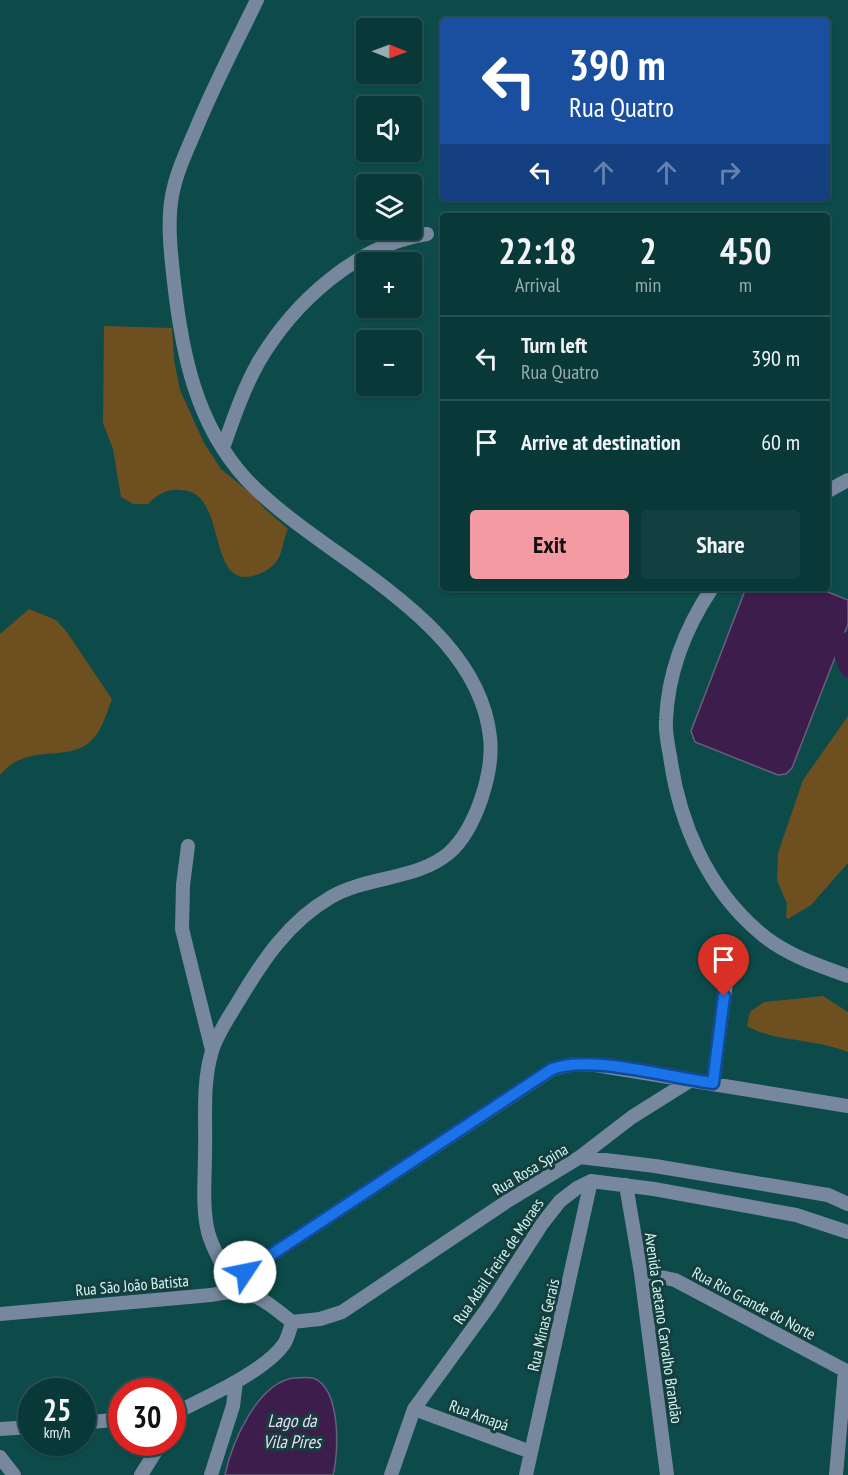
<!DOCTYPE html>
<meta charset="utf-8">
<style>
body{margin:0;font-family:"PT Sans Narrow",sans-serif;background:#123f40;color:#f1f3f6;height:100vh;display:flex;flex-direction:column;font-size:22px;white-space:nowrap}
*{box-sizing:border-box;margin:0}
p{font-size:20px;color:#99acae}
.icon{flex:none;width:33px;height:33px;fill:none;stroke:currentColor;stroke-width:2;stroke-linecap:round;stroke-linejoin:round}
.map{position:relative;flex:1;overflow:hidden}
.panel{position:absolute;left:440px;top:213px;width:390px;height:378px;display:flex;flex-direction:column;background:#093838;border-radius:6px;box-shadow:0 2px 4px #0004,0 0 0 2px #295253}
.panel>*{flex:none}
.banner{position:absolute;left:440px;top:18px;width:390px;height:183px;border-radius:6px;box-shadow:0 2px 4px #0004,0 0 0 2px #295253;background:#1a4fa0;color:#fff;overflow:hidden}
.needle{width:39px;rotate:91deg}
.tools{position:absolute;left:356px;top:18px;display:grid;gap:12px}
.tools a{display:grid;place-items:center;width:66px;height:66px;border-radius:6px;background:#093838;box-shadow:0 2px 4px #0004,0 0 0 2px #295253;font-size:30px}
.speed{position:absolute;left:18px;top:1378px;display:flex;gap:12px;font-size:30px;font-weight:700;text-align:center}
.speed>*{display:grid;place-content:center;width:78px;height:78px;border-radius:50%;background:#093838;box-shadow:0 2px 4px #0004,0 0 0 2px #295253;line-height:1}
.speed small{font-size:15px;font-weight:400}
.speed .limit{border:9px solid #d22;background:#fff;color:#111}
.pin{position:absolute;display:grid;place-items:center;width:51px;height:51px;color:#fff;margin:-62px -26px;border-radius:50% 50% 50% 0;rotate:-45deg;box-shadow:0 0 6px #0007}
.pin .icon{rotate:45deg}
.me{position:absolute;width:66px;margin:-33px;rotate:56deg;stroke-linejoin:round;filter:drop-shadow(0 0 4px #0008)}
.turn{display:flex;align-items:center;gap:21px;height:126px;padding:0 30px;font-size:27px}
.turn .icon{width:78px;height:78px;stroke-width:2.5}
.turn b{display:block;font-size:42px;line-height:51px}
.lanes{display:flex;align-items:center;height:57px;padding:0 30px;background:#0003;justify-content:center;gap:30px;direction:ltr}
.lanes .off{opacity:.35}
.eta{display:flex;justify-content:space-evenly;align-items:center;height:102px;text-align:center}
.eta b{font-size:36px;font-weight:700;line-height:42px}
.primary-button{display:flex;gap:12px;margin-top:auto;padding:12px 30px}
.primary-button a{flex:1;height:69px;border-radius:6px;background:#f49aa2;color:#111;font-size:24px;font-weight:700;line-height:69px;text-align:center}
.primary-button a+a{background:#123f40;color:#f1f3f6}
ul{padding:0;list-style:none}
li{display:flex;align-items:center;gap:18px;height:84px;padding:0 30px;border-top:2px solid #295253}
li div{flex:1}
li b{display:block;font-size:22px}
li em{font-style:normal}
.map>svg:first-child{display:block}
.green{fill:#6e4f20}
.water{fill:#3d1d4b;stroke:#695e7e;stroke-width:1.5}
.lines{fill:none;stroke-linecap:round;stroke-linejoin:round}
.river{stroke:#3d1d4b;stroke-width:16}
.minor{stroke:#77889e;stroke-width:14}
.route-casing{stroke:#114b97;stroke-width:15}
.route{stroke:#1a73e8;stroke-width:10}
.labels{text-anchor:middle;dominant-baseline:central;stroke-width:6;stroke-linejoin:round;paint-order:stroke}
.street-label{font-size:16px;fill:#d1f5f4;stroke:#163e3d}
.water-label{font-size:18px;font-style:italic;fill:#f0dbfa;stroke:#163e3d}
</style>
<div class="map">
<svg width="848" height="1475" viewBox="0 0 848 1475">
<rect width="100%" height="100%" fill="#0c4b4a"/>
<path class="green" d="M 104,326 L 172,328 L 174,360 L 180,390 L 204,443 L 221,469 L 254,496 L 263,507 L 288,529 C 283,539 283,551 278,559 C 275,566 263,573 256,575 C 205,592 229,491 181,490 C 166,489 158,494 148,504 L 133,504 L 121,497 L 113,449 L 103,423 Z
M 29,609 L 56,620 L 66,631 L 112,699 C 107,712 102,730 92,740 C 69,764 28,741 0,775 L 0,634 Z
M 848,716 L 848,863 L 811,905 L 788,919 L 786,917 L 787,904 L 777,880 L 778,853 L 803,780 Z
M 823,996 L 848,1012 L 848,1052 C 817,1039 771,1041 747,1026 L 750,1012 L 764,1002 Z"/>
<path class="water" d="M 746,588 L 818,588 L 848,600 L 848,624 L 792,768 L 786,774 L 778,775 L 695,742 L 691,731 Z
M 293,1378 C 299,1378 307,1377 313,1378 C 341,1388 339,1452 333,1475 L 225,1475 C 232,1442 257,1384 293,1378 Z"/>
<g class="lines">
<path class="river" d="M 848,640 L 842,654 L 848,669"/>
<path class="minor" d="M 223,448 C 233,420 243,390 258,363 C 293,303 356,245 427,234
M 826,492 L 848,480
M 712,588 C 686,627 668,673 666,720 C 665,732 668,745 670,756 C 679,822 707,888 759,932 C 784,954 817,965 848,976
M 188,846 L 183,885 L 182,929 L 212,1050
M 713,1083 L 730,952
M 580,1157 L 632,1117 L 691,1080
M 626,1185 L 641,1273 L 667,1475
M 641,1273 L 675,1280 L 848,1372
M 232,1290 C 227,1269 213,1252 208,1232 C 202,1206 205,1179 205,1153 C 206,1119 202,1084 212,1051 C 217,1034 229,1017 238,1002 C 263,960 288,922 331,897 C 367,876 417,880 449,853 C 476,829 494,772 490,737 C 482,664 419,612 364,572 C 326,544 279,514 246,479 C 196,424 182,354 174,282 C 171,255 167,223 172,196 C 176,173 187,150 196,129 C 214,85 236,43 257,0
M 232,1290 L 236,1278 L 553,1069 L 574,1064 L 595,1065 L 848,1106
M 0,1314 L 211,1295 C 250,1286 263,1299 292,1322
M 292,1322 L 320,1319 L 342,1312 L 509,1200 L 580,1157 L 655,1166 L 828,1195 L 848,1204
M 414,1409 L 531,1452
M 172,1412 L 179,1411 C 209,1396 265,1371 284,1344 C 288,1338 290,1329 292,1322
M 82,1423 L 122,1419
M 0,1429 L 32,1427
M 0,1457 L 14,1475
M 141,1475 L 161,1443
M 211,1475 L 233,1406 L 236,1382
M 391,1475 L 414,1409 L 489,1306 L 542,1224 L 560,1201 L 577,1188 L 591,1181 L 654,1189 L 796,1215 L 848,1232
M 526,1475 L 591,1181
M 836,1475 L 845,1370"/>
</g>
<g class="lines">
<g class="route-casing">
<path id="route" d="M 245,1272 L 552,1069 C 590,1054 670,1078 713,1083 L 724,996"/>
</g>
<use href="#route" class="route"/>
</g>
<g class="labels">
<g class="street-label">
<text transform="translate(530 1169) rotate(-31)">Rua Rosa Spina</text>
<text transform="translate(498 1261) rotate(-56)">Rua Adail Freire de Moraes</text>
<text transform="translate(132 1285) rotate(-5)">Rua São João Batista</text>
<text transform="translate(754 1303) rotate(28)">Rua Rio Grande do Norte</text>
<text transform="translate(543 1325) rotate(-77)">Rua Minas Gerais</text>
<text transform="translate(664 1328) rotate(82)">Avenida Caetano Carvalho Brandão</text>
<text transform="translate(479 1415) rotate(20)">Rua Amapá</text>
</g>
<g class="water-label">
<text x="292" y="1420">Lago da<tspan x="292" dy="21">Vila Pires</tspan></text>
</g>
</g>
</svg>
<div class="tools">
<a><svg class="needle" viewBox="-14 -14 28 28"><path d="M0-13l5 13h-10z" fill="#e53935"/><path d="M0 13l5-13h-10z" fill="#99acae"/></svg></a>
<a><svg class="icon" aria-label="sound" viewBox="0 0 24 24"><path d="M4 9h4l5-4v14l-5-4H4zM17 9q2 3 0 6"/></svg></a>
<a><svg class="icon" aria-label="layers" viewBox="0 0 24 24"><path d="M12 4l9 5-9 5-9-5zM3 14l9 5 9-5"/></svg></a>
<a>+</a>
<a>−</a>
</div>
<div class="speed"><div>25<small>km/h</small></div><div class="limit">30</div></div>
<div class="pin" style="left:724px;top:996px;background:#d93025"><svg class="icon" aria-label="arrive" viewBox="0 0 24 24"><path d="M6 21V4h12l-3 4 3 4H6"/></svg></div>
<svg class="me" style="left:245px;top:1272px" viewBox="-20 -20 40 40"><circle r="19" fill="#fff"/><path d="M0-13L10 11 0 6-10 11z" fill="#1a73e8"/></svg>
<div class="banner">
<div class="turn"><svg class="icon" aria-label="left" viewBox="0 0 24 24"><path d="M17 20v-9H6M10 6l-5 5 5 5"/></svg><div><b>390 m</b>Rua Quatro</div></div>
<div class="lanes"><svg class="icon" aria-label="left" viewBox="0 0 24 24"><path d="M17 20v-9H6M10 6l-5 5 5 5"/></svg><svg class="icon off" aria-label="ahead" viewBox="0 0 24 24"><path d="M12 20V5M6 11l6-6 6 6"/></svg><svg class="icon off" aria-label="ahead" viewBox="0 0 24 24"><path d="M12 20V5M6 11l6-6 6 6"/></svg><svg class="icon off" aria-label="right" viewBox="0 0 24 24"><path d="M7 20v-9h11M14 6l5 5-5 5"/></svg></div>
</div>
<section class="panel">
<div class="eta">
<div><b>22:18</b><p>Arrival</p></div>
<div><b>2</b><p>min</p></div>
<div><b>450</b><p>m</p></div>
</div>
<ul>
<li><svg class="icon" aria-label="left" viewBox="0 0 24 24"><path d="M17 20v-9H6M10 6l-5 5 5 5"/></svg><div><b>Turn left</b><p>Rua Quatro</p></div><em>390 m</em></li>
<li><svg class="icon" aria-label="arrive" viewBox="0 0 24 24"><path d="M6 21V4h12l-3 4 3 4H6"/></svg><div><b>Arrive at destination</b></div><em>60 m</em></li>
</ul>
<div class="primary-button"><a>Exit</a><a>Share</a></div>
</section>
</div>
